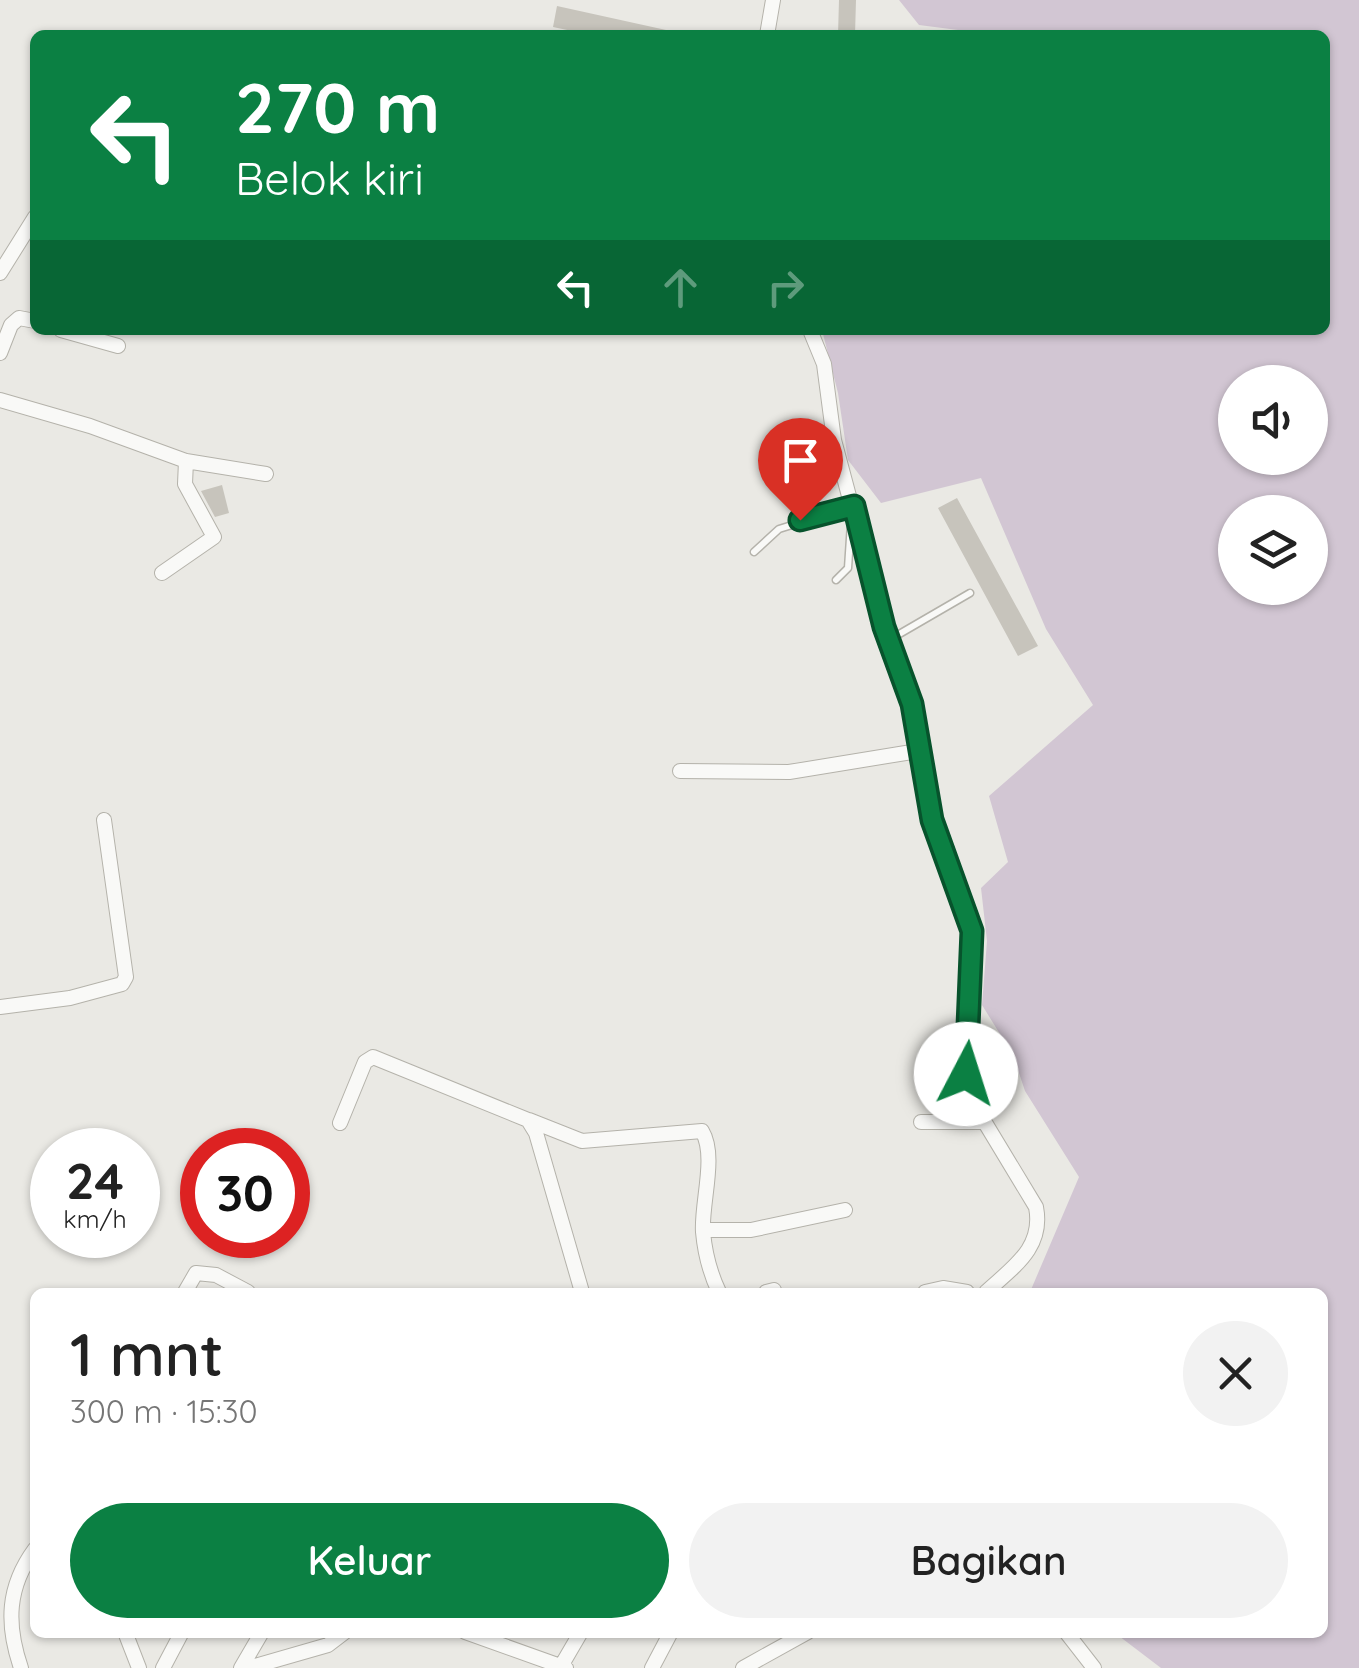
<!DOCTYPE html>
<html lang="id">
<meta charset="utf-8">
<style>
body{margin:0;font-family:Quicksand,sans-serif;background:#f2f2f2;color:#222;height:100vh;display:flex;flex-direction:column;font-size:38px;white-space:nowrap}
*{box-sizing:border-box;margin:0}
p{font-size:32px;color:#767676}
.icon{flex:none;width:55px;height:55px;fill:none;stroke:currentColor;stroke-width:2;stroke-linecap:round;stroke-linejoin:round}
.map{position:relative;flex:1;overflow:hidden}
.details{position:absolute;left:30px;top:1288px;width:1298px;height:350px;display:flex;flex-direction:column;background:#fff;border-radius:15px;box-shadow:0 2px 8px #0004}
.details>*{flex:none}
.top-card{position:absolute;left:30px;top:30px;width:1300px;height:305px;border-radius:15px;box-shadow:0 2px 8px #0004;background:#0b8043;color:#fff;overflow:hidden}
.fabs{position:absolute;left:1218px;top:365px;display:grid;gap:20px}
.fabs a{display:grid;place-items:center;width:110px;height:110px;border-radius:50%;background:#fff;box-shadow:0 2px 8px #0004;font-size:50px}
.speed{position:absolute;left:30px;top:1128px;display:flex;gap:20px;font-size:50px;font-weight:700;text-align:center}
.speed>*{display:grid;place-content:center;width:130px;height:130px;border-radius:50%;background:#fff;box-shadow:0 2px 8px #0004;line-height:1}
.speed small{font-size:25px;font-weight:400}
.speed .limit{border:15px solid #d22;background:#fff;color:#111}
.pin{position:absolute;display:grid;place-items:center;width:85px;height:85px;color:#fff;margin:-102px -42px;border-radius:50% 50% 50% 0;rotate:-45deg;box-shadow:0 0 10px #0007}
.pin .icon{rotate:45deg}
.me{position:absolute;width:110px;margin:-55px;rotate:5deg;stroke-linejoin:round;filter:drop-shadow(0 0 8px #0008)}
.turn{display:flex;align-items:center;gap:35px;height:210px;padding:0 40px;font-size:45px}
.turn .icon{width:130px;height:130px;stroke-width:2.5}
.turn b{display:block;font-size:70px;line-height:85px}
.lanes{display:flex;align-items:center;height:95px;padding:0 40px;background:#0003;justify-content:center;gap:50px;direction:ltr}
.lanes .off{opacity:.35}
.round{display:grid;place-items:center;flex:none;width:105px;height:105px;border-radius:52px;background:#f2f2f2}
.summary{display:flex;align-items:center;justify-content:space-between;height:170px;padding:0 40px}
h1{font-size:60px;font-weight:600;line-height:75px}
.button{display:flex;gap:20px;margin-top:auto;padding:20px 40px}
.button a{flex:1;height:115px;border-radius:60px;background:#0b8043;color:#fff;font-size:40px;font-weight:600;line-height:115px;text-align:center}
.button a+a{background:#f2f2f2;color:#222}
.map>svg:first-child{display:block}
.green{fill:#d2c6d3;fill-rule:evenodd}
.building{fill:#c7c4bc}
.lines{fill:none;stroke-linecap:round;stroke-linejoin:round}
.service-casing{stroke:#b4b2aa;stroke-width:9}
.minor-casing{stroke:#b4b2aa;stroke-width:16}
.service{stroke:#f9f9f7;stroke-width:6}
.minor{stroke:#f9f9f7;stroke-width:14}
.route-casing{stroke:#07532c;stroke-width:25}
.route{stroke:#0b8043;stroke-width:18}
</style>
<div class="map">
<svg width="1359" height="1668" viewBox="0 0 1359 1668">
<rect width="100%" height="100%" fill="#eae9e4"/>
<path class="green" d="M 899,0 L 1359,0 L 1359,1668 L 1161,1668 L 1115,1633 L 1322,1632 L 1322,1292 L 1030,1292 L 1079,1177 L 1025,1091 L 1013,1055 L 982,1005 L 987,941 L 981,888 L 1008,862 L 989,796 L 1093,705 L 1046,629 L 981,478 L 881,503 L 848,460 L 838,393 L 822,330 L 1325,330 L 1325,35 L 958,35 L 958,30 L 919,25 ZM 1235,382 L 1310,382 L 1310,458 L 1235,458 ZM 1235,512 L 1310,512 L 1310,588 L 1235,588 Z"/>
<path class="building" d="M 839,0 L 856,0 L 855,35 L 838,35 Z
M 557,6 L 666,30 L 665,35 L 591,35 L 553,27 Z
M 222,485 L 229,513 L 215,517 L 201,491 Z
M 957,498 L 1038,646 L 1018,656 L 938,508 Z"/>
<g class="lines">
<g class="service-casing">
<path id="service" d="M 754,552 L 779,529 L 850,507
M 836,580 L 848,568 L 851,523
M 889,640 L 970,593"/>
</g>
<g class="minor-casing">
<path id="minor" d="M 767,35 L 773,0
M 0,273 L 35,217
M 61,330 L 118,346
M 810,330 L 824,364 L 834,440 L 884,627 L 912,704 L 932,820 L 972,931 L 966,1074 L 975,1106 L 1036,1207 C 1044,1248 1013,1267 986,1292
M 0,353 L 11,325 L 19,318 L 35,321
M 0,400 L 90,426 L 186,461 L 266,474
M 162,573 L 214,537 L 185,484 L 186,461
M 680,771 L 789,772 L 918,751
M 0,1007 L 70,998 L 122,984 L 126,977 L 104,820
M 529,1120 L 582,1141 L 702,1131 C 717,1156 701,1203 703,1232 C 705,1254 710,1273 719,1292
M 921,1122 L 984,1122
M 340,1123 L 365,1062 L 373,1057 L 528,1120 L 536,1133 L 582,1292
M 703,1230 L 751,1230 L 845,1210
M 185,1292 L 196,1273 L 216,1275 L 248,1292
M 766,1292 L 774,1290
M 925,1292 L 943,1288 L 967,1292
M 125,1632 L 139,1668
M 465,1632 L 566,1668
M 1066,1632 L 1094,1668
M 21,1668 C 6,1624 7,1587 35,1549
M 163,1668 L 182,1632
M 241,1668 L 262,1632
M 248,1668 L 328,1645 L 345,1632
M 560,1668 L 581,1632
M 652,1668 L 671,1632
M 743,1668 L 808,1632"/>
</g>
<use href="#service" class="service"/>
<use href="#minor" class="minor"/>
</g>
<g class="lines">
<g class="route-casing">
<path id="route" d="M 800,520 L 854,506 L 884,627 L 912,704 L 932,820 L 972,931 L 966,1074"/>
</g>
<use href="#route" class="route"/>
</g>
</svg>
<div class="fabs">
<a><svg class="icon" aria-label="sound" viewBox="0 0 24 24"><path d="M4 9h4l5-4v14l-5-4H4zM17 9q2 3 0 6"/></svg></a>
<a><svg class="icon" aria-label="layers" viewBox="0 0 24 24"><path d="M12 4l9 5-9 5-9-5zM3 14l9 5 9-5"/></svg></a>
</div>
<div class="speed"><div>24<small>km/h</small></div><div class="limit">30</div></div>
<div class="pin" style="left:800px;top:520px;background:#d93025"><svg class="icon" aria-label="arrive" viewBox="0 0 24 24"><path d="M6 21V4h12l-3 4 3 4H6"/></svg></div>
<svg class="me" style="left:966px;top:1074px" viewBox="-20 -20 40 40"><circle r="19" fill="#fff"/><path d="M0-13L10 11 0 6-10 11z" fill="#0b8043"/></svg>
<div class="top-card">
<div class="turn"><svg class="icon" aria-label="left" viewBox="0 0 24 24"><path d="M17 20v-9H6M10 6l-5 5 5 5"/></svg><div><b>270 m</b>Belok kiri</div></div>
<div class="lanes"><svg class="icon" aria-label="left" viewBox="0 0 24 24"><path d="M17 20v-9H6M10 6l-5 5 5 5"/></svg><svg class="icon off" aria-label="ahead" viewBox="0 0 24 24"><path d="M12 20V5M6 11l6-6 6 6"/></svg><svg class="icon off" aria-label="right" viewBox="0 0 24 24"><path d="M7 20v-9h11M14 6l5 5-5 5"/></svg></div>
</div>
<section class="details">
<div class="summary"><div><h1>1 mnt</h1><p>300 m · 15:30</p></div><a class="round"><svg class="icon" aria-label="close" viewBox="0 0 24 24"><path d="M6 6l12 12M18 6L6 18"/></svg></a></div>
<div class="button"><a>Keluar</a><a>Bagikan</a></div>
</section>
</div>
